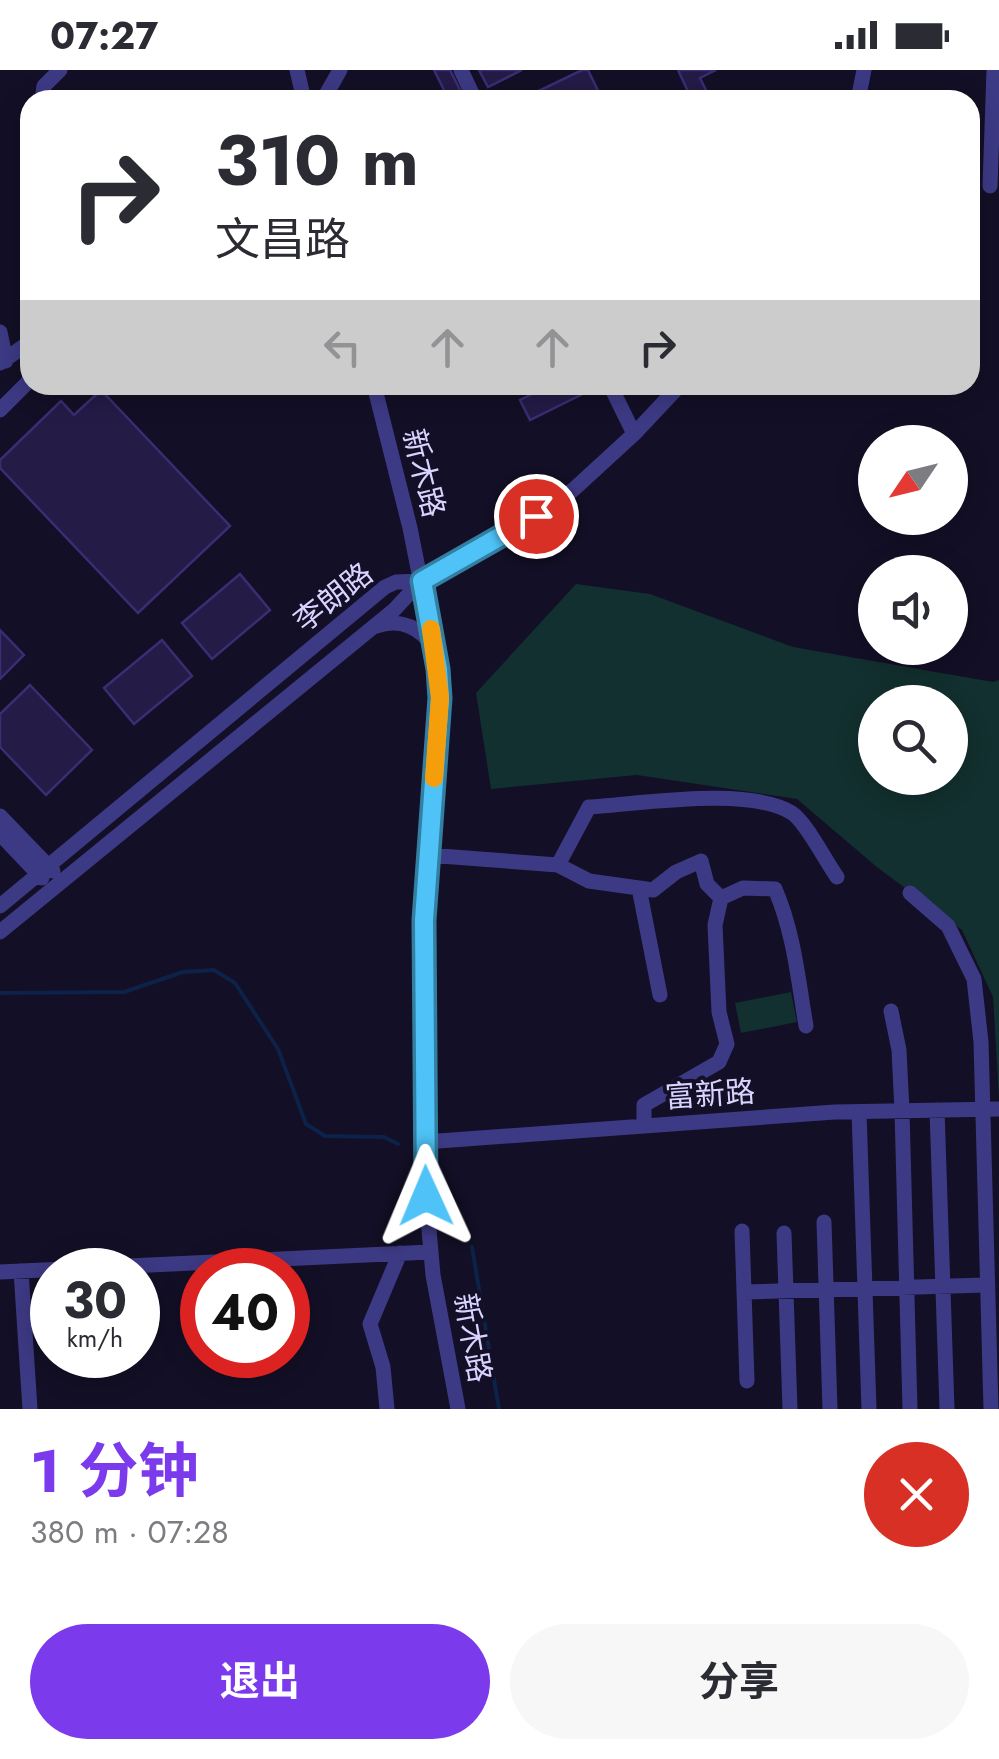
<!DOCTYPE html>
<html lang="zh">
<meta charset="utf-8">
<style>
body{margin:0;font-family:Jost,"Noto Sans SC",sans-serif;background:#f7f7f7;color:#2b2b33;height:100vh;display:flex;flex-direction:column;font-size:38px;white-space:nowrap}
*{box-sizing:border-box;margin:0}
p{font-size:32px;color:#7c7c81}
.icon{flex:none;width:55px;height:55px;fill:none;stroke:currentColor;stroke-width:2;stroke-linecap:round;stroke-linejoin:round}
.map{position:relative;height:1339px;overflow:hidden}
.panel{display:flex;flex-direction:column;background:#fff;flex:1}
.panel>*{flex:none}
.hud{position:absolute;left:20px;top:20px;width:960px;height:305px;border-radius:30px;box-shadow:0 5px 25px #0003;background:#fff;color:#2b2b33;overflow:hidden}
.needle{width:65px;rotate:235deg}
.fabs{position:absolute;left:858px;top:355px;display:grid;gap:20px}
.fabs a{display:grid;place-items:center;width:110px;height:110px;border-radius:50%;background:#fff;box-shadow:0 5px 25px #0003;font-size:50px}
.speed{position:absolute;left:30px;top:1178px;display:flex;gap:20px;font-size:50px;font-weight:700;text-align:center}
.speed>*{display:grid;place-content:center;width:130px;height:130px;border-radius:50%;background:#fff;box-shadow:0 5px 25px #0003;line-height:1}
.speed small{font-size:25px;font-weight:400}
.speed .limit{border:15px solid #d22;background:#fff;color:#111}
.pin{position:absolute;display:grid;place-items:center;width:85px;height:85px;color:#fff;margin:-42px;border:5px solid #fff;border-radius:50%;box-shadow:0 2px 10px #0007}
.me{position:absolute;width:110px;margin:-55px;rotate:359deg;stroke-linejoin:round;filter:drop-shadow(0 0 8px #0008)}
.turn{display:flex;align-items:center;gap:35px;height:210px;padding:0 30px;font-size:45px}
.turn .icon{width:130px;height:130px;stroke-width:2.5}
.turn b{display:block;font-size:70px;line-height:85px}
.lanes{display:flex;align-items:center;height:95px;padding:0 30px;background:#0003;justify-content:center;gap:50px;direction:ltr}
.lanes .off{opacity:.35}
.round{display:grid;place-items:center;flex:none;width:105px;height:105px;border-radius:52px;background:#f7f7f7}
.overview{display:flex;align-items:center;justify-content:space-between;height:170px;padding:0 30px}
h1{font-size:60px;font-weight:700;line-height:75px;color:#7c3aed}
.button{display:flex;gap:20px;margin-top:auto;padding:20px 30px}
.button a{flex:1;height:115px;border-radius:60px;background:#7c3aed;color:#fff;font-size:40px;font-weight:700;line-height:115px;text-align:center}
.button a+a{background:#f7f7f7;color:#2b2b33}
.status{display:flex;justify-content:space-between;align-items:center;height:70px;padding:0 50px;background:#fff;direction:ltr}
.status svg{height:28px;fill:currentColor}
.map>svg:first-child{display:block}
.green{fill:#12302f;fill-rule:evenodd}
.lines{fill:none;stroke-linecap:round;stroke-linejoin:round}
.stream{stroke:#0c2248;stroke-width:4}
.building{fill:#241b47;stroke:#3b2d73;stroke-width:2.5}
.minor{stroke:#3d3a85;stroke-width:15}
.route-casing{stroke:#337fa1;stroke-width:25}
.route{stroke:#4fc3f7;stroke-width:18}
.slow{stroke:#f59e0b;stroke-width:18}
.labels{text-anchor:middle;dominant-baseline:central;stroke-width:8;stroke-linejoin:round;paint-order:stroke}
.street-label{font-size:30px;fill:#d9d4ff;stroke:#130f26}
</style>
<div class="status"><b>07:27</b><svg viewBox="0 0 49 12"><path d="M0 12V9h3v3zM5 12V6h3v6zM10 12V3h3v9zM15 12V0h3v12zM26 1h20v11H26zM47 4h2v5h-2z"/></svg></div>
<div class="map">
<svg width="999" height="1339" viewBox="0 0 999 1339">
<rect width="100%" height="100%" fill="#130f26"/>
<path class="green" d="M 576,514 L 650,524 L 793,577 L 993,612 L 999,610 L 999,1028 L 993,927 L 962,860 L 878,798 L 797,729 L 637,705 L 491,719 L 476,623 ZM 875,632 L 950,632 L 950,708 L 875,708 Z
M 791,922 L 797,952 L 741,963 L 735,933 Z"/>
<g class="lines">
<path class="stream" d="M 0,923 L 124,922 L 183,902 L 214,900 L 235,913 L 278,979 L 306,1054 L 325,1066 L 384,1067 L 398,1074
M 472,1177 L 499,1339"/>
</g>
<path class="building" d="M 434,0 L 450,0 L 465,30 L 449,30 Z
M 479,0 L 522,0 L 488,17 Z
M 582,0 L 588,0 L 602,29 L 520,30 Z
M 678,0 L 716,0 L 700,8 L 711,30 L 692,30 Z
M 550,315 L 601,315 L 530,350 L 520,330 Z
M 101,320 L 230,456 L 138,543 L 0,398 L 0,390 L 61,331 L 74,345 Z
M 240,504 L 270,540 L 212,589 L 182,553 Z
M 0,560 L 24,585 L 0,609 Z
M 162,570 L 192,606 L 134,654 L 104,618 Z
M 30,615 L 92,680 L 46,725 L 0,677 L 0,644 Z"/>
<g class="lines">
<path class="minor" d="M 297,0 L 304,30
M 461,0 L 475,30
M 42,30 L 44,16 L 60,0
M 323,30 L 340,0
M 858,30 L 864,0
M 990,116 L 994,0
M 0,262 L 6,291
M 0,293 L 30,272
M 374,315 L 410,458 L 438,599 L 439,655 L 424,850 L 426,1126 L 433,1205 L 458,1339
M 610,315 L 634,364
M 0,340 L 30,310
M 376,556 C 401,548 419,557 434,577
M 0,746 L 53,801
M 0,764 L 42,808
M 427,785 L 558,795 L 589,737 C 641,734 749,716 792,743 C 806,752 826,792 837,807
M 558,795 L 589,811 L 653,820 L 676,802 L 701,791 L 707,814 L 721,828 L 743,818 L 775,819 C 794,863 798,909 806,956
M 639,818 L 660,925
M 910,823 L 948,856 L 974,909 L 981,972 L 991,1339
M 0,836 L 385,517 L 396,512 L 421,511
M 0,862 L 394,540 L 421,511 L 536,446 L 573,420 L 634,364 L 680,315
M 891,941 L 899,980 L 902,1041 L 910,1339
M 937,1040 L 947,1339
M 859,1042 L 869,1339
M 644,1056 L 644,1035 L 719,992 L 727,974 L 719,942 L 715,855 L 721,828
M 425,1072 L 835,1042 L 999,1039
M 824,1152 L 830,1339
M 742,1161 L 747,1311
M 784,1163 L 790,1339
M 21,1201 L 30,1339
M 0,1202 L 430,1182
M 744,1222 L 986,1215
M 387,1339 L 383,1297 L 370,1254 L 400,1183"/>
</g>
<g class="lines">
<g class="route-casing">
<path id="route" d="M 426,1126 L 424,850 L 440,628 L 438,599 L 422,511 L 536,446"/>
</g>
<use href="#route" class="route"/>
<path class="slow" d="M 431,559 L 440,628 L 434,708"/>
</g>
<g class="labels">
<g class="street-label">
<text transform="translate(424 403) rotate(76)">新木路</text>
<text transform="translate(333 527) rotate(-38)">李朗路</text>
<text transform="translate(710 1024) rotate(-4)">富新路</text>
<text transform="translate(473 1268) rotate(80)">新木路</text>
</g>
</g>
</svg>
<div class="fabs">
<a><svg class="needle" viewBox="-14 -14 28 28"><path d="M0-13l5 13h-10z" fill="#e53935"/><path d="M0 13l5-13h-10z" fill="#7c7c81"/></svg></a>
<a><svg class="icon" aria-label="sound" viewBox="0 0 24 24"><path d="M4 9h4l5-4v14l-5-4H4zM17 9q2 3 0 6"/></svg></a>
<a><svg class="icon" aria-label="search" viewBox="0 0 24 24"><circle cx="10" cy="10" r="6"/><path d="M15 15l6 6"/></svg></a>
</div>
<div class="speed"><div>30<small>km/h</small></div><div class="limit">40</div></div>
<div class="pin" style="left:536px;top:446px;background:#d93025"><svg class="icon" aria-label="arrive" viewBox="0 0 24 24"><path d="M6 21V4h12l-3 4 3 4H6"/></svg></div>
<svg class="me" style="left:426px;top:1126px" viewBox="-20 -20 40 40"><path d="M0-17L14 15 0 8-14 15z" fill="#4fc3f7" stroke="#fff" stroke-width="4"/></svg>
<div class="hud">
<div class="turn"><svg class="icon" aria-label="right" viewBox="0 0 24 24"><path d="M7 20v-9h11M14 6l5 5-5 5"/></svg><div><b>310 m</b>文昌路</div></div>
<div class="lanes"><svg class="icon off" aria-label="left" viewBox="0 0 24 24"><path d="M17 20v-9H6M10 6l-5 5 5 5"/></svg><svg class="icon off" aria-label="ahead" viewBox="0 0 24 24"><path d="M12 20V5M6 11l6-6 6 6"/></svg><svg class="icon off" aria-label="ahead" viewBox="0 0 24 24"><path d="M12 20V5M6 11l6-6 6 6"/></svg><svg class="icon" aria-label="right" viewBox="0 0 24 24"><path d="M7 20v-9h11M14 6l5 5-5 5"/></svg></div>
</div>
</div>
<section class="panel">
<div class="overview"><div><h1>1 分钟</h1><p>380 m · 07:28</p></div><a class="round" style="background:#d93025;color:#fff"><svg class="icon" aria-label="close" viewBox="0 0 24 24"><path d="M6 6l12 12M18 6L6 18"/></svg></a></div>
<div class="button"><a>退出</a><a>分享</a></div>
</section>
